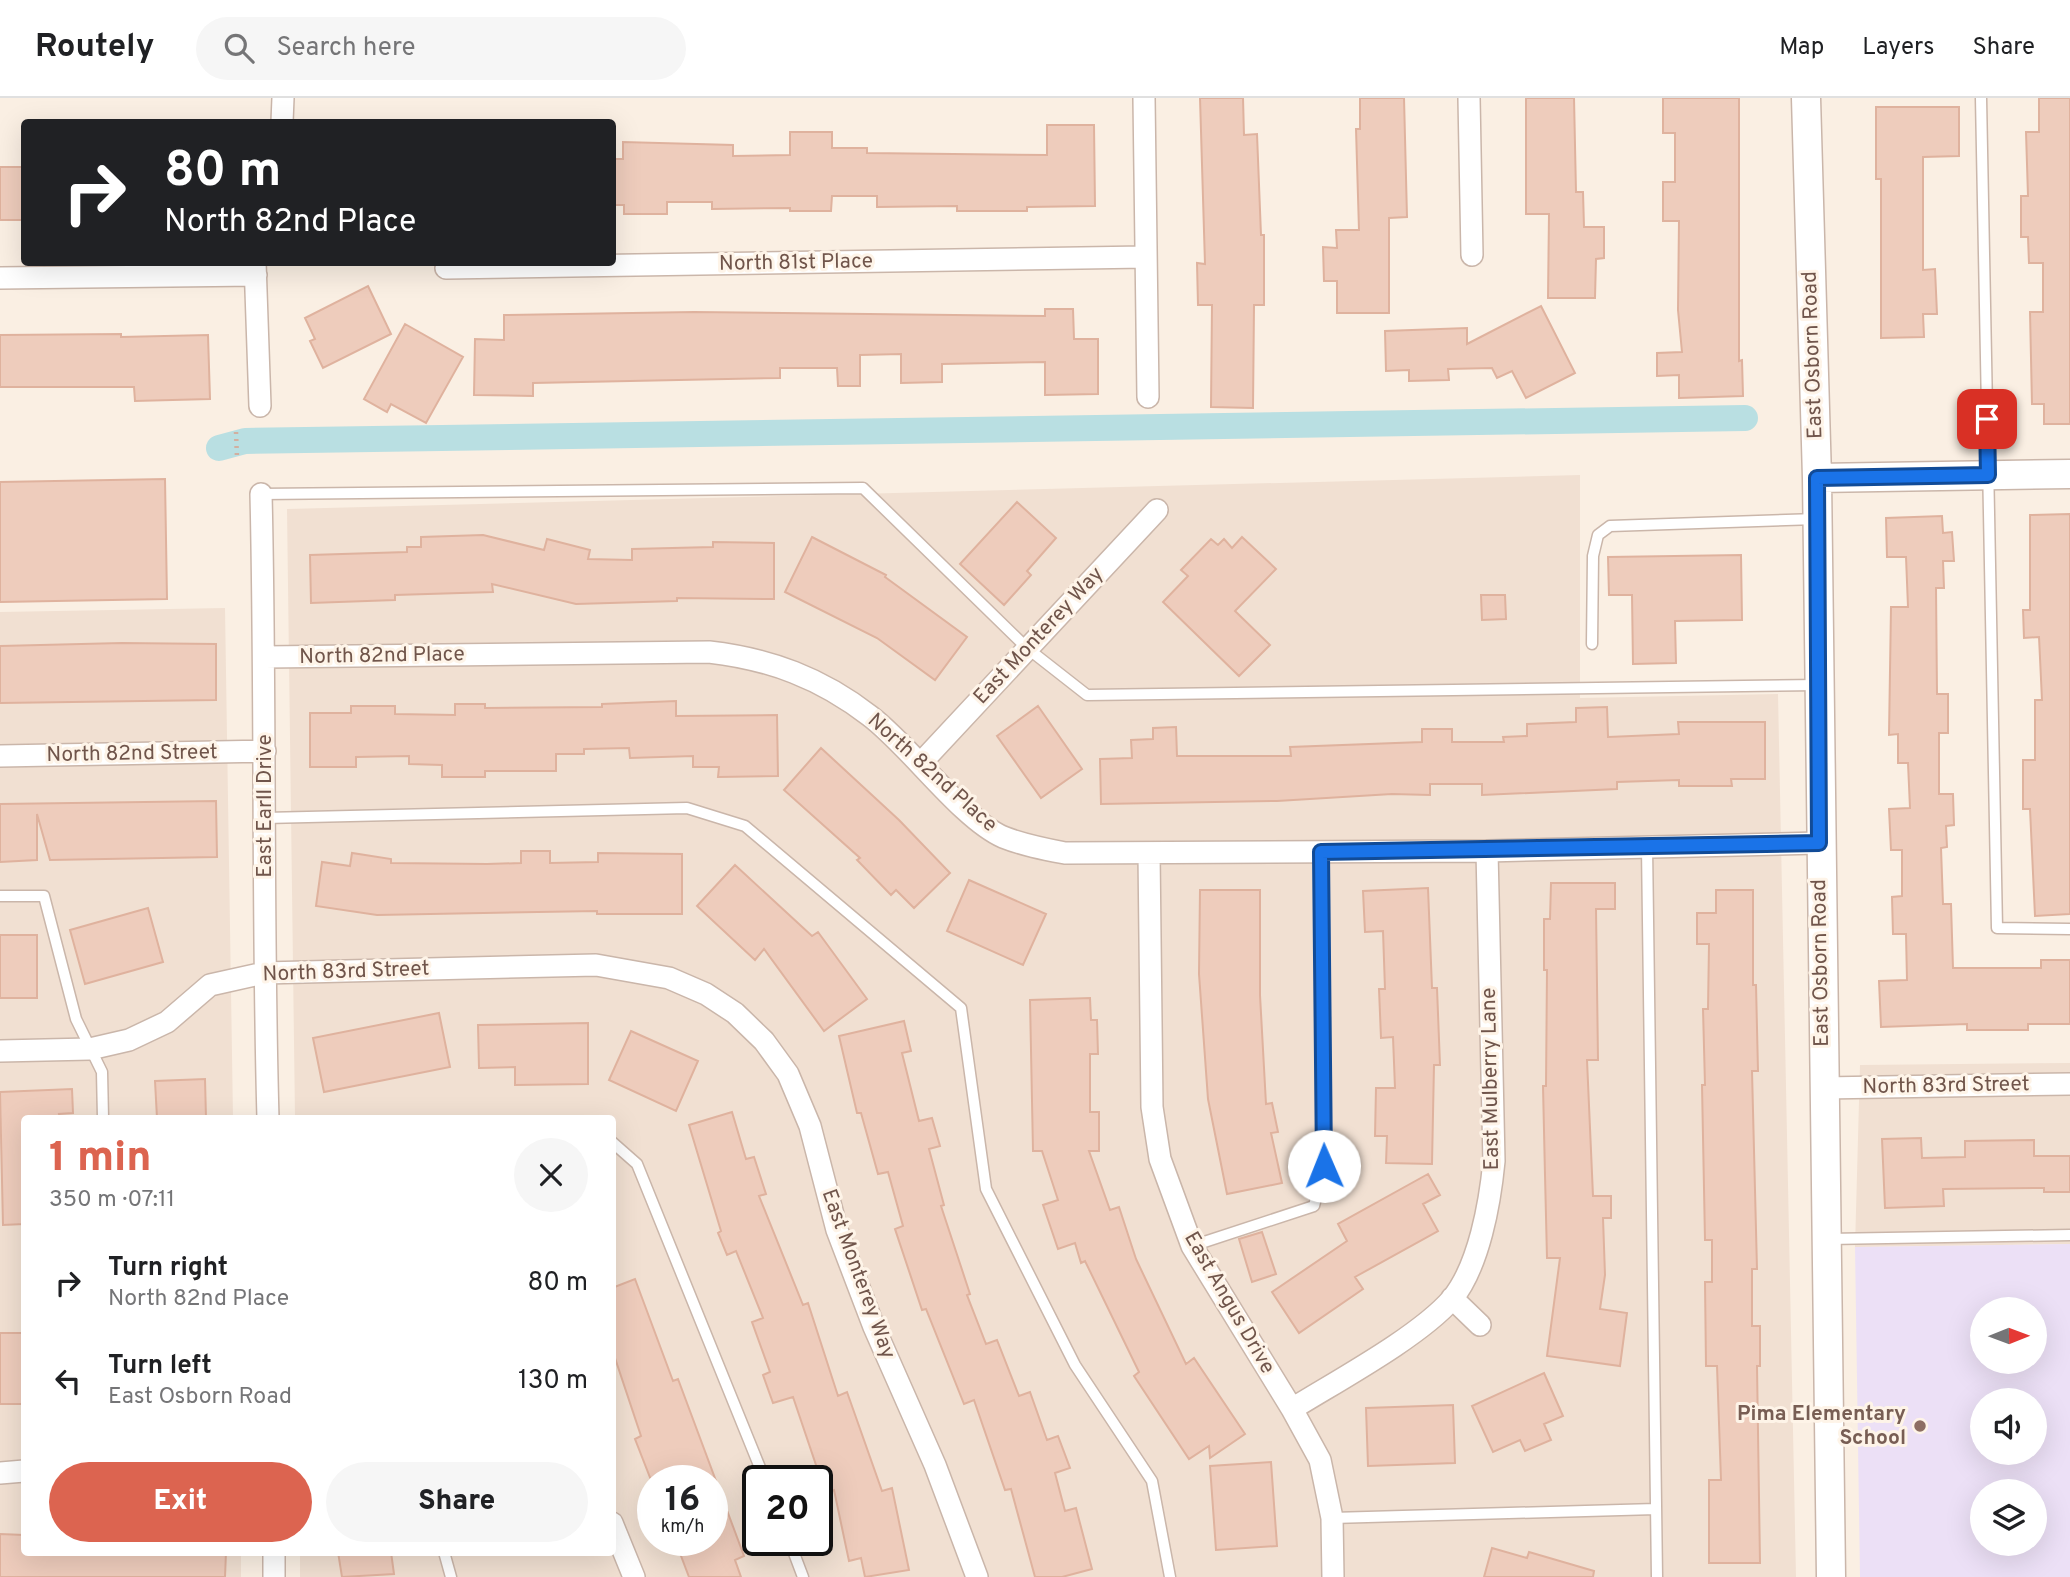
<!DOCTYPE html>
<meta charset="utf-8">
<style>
body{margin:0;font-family:Overpass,sans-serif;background:#f6f6f6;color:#202124;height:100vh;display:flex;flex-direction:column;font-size:26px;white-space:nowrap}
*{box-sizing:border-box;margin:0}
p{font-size:23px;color:#757577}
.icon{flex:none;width:38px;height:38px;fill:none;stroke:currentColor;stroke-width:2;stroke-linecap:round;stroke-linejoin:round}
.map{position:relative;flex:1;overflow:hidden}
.details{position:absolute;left:21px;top:1017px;width:595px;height:441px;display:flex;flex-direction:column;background:#fff;border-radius:7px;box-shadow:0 7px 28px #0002}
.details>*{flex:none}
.top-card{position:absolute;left:21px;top:21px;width:595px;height:147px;border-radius:7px;box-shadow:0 7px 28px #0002;background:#202124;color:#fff;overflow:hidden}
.needle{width:46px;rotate:89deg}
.buttons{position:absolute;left:1970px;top:1199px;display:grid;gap:14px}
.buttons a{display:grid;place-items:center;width:77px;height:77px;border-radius:50%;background:#fff;box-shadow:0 7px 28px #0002;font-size:35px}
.speed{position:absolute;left:637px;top:1367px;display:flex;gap:14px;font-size:35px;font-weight:700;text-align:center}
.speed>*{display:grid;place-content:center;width:91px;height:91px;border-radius:50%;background:#fff;box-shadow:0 7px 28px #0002;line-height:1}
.speed small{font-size:18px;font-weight:400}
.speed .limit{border:4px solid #111;border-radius:10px;background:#fff;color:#111}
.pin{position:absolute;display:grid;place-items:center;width:60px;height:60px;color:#fff;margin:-30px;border-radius:14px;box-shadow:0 4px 10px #0006}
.me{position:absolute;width:77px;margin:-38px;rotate:359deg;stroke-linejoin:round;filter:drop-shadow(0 0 5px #0008)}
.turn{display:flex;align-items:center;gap:24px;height:147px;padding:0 28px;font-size:32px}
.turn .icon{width:91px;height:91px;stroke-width:2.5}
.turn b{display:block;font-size:49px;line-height:60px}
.round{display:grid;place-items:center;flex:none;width:74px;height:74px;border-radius:37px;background:#f6f6f6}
.summary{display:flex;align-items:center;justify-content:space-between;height:119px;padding:0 28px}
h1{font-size:42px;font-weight:800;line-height:52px;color:#dc6450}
.button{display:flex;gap:14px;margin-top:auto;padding:14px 28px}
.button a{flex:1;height:80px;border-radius:42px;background:#dc6450;color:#fff;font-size:28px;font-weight:800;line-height:80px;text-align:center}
.button a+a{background:#f6f6f6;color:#202124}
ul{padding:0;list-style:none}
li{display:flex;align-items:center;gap:21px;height:98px;padding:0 28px}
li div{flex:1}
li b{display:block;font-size:26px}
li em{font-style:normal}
header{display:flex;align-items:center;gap:42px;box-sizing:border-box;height:98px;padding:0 35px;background:#fff;border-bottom:2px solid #e0e0e0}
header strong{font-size:33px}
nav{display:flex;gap:38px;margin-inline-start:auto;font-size:24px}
.search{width:490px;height:63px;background:#f6f6f6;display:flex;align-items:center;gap:18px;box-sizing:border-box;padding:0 24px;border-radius:38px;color:#757577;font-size:26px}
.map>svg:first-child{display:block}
.residential{fill:#f1e0d2;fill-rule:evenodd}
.education{fill:#ece0f6;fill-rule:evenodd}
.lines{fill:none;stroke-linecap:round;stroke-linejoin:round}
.canal{stroke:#b9dfe2;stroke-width:26}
.building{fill:#eeccbc;stroke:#dfb29e;stroke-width:2}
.service-casing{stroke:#cab6aa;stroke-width:13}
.minor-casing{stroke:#cab6aa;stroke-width:24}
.tertiary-casing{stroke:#cab6aa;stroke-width:31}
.path{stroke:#d2afa0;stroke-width:4.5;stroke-dasharray:2 5;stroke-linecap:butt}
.service{stroke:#fff;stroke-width:10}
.minor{stroke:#fff;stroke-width:21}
.tertiary{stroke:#fff;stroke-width:28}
.route-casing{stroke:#114b97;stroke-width:18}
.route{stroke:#1a73e8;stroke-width:12}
.education-dot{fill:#8d6e63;stroke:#fef4e8;stroke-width:2.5}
.labels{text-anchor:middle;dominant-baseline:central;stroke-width:6;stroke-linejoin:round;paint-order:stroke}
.street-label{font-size:21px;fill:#70554b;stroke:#fef4e8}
.education-label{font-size:21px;font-weight:bold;fill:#785e54;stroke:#fef4e8;text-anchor:end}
</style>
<header>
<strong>Routely</strong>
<div class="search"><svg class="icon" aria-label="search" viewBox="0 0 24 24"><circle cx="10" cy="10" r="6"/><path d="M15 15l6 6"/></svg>Search here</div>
<nav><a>Map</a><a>Layers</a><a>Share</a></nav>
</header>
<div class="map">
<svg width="2070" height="1479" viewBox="0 0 2070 1479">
<rect width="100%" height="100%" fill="#faefe3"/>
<path class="residential" d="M 1580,377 L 1580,600 L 1778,596 L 1796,1479 L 300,1479 L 300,1454 L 612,1454 L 612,1020 L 295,1020 L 287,411 ZM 653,1382 L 712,1382 L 712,1442 L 653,1442 ZM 758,1382 L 817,1382 L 817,1442 L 758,1442 Z
M 225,510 L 233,1020 L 24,1020 L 24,1454 L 241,1454 L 241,1479 L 0,1479 L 0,514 Z
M 2070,965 L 2070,1146 L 1855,1149 L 1860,967 Z"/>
<path class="education" d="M 2070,1146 L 2070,1479 L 1860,1479 L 1855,1149 ZM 1983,1211 L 2035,1211 L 2035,1264 L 1983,1264 ZM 1983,1302 L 2035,1302 L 2035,1354 L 1983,1354 ZM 1983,1393 L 2035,1393 L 2035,1446 L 1983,1446 Z"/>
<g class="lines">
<path class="canal" d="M 219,350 L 245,343 L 1745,320"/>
</g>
<path class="building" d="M 1200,0 L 1243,0 L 1244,37 L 1257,36 L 1261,137 L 1264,137 L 1264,207 L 1254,207 L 1253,310 L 1211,309 L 1212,207 L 1198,207 L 1197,165 L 1205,166 Z
M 1360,0 L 1404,0 L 1407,119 L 1389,120 L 1389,215 L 1337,215 L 1337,183 L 1324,183 L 1323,149 L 1337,150 L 1336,132 L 1359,132 L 1356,31 L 1360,31 Z
M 1526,0 L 1574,0 L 1576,94 L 1583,94 L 1584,129 L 1604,129 L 1604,160 L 1596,161 L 1595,200 L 1548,200 L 1549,116 L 1526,116 Z
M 1663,0 L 1739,0 L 1739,263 L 1742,262 L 1743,298 L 1679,300 L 1679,277 L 1657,278 L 1657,255 L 1682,254 L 1678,212 L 1679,123 L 1663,123 L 1663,84 L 1675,84 L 1675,35 L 1663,35 Z
M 2039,0 L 2070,0 L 2070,326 L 2044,326 L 2044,306 L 2032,306 L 2030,214 L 2043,214 L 2043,165 L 2029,165 L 2028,139 L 2021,139 L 2021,98 L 2028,98 L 2026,34 L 2039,34 Z
M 1876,9 L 1959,9 L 1959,58 L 1923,59 L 1923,172 L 1935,171 L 1937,216 L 1923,216 L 1924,239 L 1881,240 L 1881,81 L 1876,81 Z
M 1047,27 L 1094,27 L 1095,108 L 1027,109 L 1027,113 L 957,113 L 957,108 L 877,109 L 877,98 L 832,98 L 831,113 L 790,113 L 790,110 L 712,111 L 712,104 L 667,104 L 667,116 L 624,116 L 624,107 L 612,107 L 612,61 L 623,61 L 623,44 L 733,47 L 733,58 L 790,57 L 790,34 L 832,34 L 832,50 L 867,50 L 867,55 L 1047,57 Z
M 0,69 L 24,69 L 24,122 L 0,122 Z
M 368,188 L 391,236 L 323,270 L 310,243 L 315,241 L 305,220 Z
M 1541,208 L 1575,275 L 1526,300 L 1512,273 L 1497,280 L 1492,270 L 1448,271 L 1449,282 L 1409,283 L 1409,272 L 1386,273 L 1385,233 L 1467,230 L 1467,246 Z
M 1045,211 L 1073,211 L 1074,241 L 1098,241 L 1098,296 L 1045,297 L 1045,264 L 942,266 L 942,284 L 901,285 L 901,256 L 860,257 L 860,288 L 838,288 L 837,270 L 780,270 L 780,280 L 533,285 L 533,298 L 474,297 L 475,241 L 504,242 L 504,217 L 694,214 L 1045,218 Z
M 405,226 L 463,259 L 426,325 L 391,306 L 387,314 L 364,301 Z
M 121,236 L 121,239 L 208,237 L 210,301 L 135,303 L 134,289 L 0,289 L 0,237 Z
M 165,381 L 167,501 L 0,504 L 0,384 Z
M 1017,404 L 1056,440 L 1027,473 L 1031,477 L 1004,507 L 960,466 Z
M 2070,416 L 2070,816 L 2035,818 L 2030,711 L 2023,711 L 2023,662 L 2035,662 L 2035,602 L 2042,602 L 2039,539 L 2024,540 L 2023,512 L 2030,512 L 2030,417 Z
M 1942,418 L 1943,435 L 1952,434 L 1954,463 L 1943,463 L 1944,490 L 1936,490 L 1937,596 L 1948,596 L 1948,635 L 1939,635 L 1939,696 L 1953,696 L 1954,727 L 1946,728 L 1947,749 L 1941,750 L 1943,806 L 1951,806 L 1953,870 L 2041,870 L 2041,862 L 2070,862 L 2070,926 L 2028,926 L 2028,932 L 1967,932 L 1967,926 L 1881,929 L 1879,883 L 1907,882 L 1906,836 L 1893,836 L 1892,799 L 1902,798 L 1902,752 L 1891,752 L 1889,711 L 1910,710 L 1908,665 L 1898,665 L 1898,636 L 1889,637 L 1891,509 L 1908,509 L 1906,459 L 1887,459 L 1886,420 Z
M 483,437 L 544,452 L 547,441 L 590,452 L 588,461 L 632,462 L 632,451 L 713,449 L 713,444 L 774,445 L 774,501 L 677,500 L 677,503 L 576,506 L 492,486 L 493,494 L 395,497 L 395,502 L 311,505 L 310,457 L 407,454 L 407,449 L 421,449 L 421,439 Z
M 812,439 L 886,477 L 885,479 L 967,539 L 935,582 L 877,540 L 785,494 Z
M 1242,439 L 1276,471 L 1235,513 L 1270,547 L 1239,578 L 1163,504 L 1188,478 L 1181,472 L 1211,441 L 1218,447 L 1224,441 L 1232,450 Z
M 1741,457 L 1742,522 L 1675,523 L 1676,565 L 1633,566 L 1632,497 L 1609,497 L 1608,459 Z
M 1481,497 L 1505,497 L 1506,521 L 1482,522 Z
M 122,545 L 216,546 L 216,602 L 0,605 L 0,548 Z
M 676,603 L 676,618 L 777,617 L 778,678 L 718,679 L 719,669 L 693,669 L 693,658 L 630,660 L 629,650 L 584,651 L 584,656 L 556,656 L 556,673 L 485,673 L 485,679 L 442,679 L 442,667 L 409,666 L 409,658 L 356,659 L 356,669 L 310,669 L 310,615 L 351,615 L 351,608 L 395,608 L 395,616 L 455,617 L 455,606 L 485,606 L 485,610 L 602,609 L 602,606 Z
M 1038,608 L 1082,671 L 1041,700 L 997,638 Z
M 1607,609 L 1608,639 L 1679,636 L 1678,624 L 1765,624 L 1765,681 L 1731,681 L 1732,688 L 1679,688 L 1679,682 L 1617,684 L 1617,691 L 1482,697 L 1482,686 L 1430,686 L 1430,697 L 1392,696 L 1277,703 L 1101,706 L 1100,661 L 1132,660 L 1131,642 L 1153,641 L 1153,630 L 1176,629 L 1177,658 L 1291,658 L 1290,649 L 1422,644 L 1422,631 L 1452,631 L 1452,644 L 1504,644 L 1503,639 L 1527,638 L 1527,626 L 1576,624 L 1576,610 Z
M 821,650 L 899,722 L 950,775 L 914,810 L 896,792 L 891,797 L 857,762 L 860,760 L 784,692 Z
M 216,703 L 217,759 L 50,762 L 37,716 L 37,762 L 0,764 L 0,706 Z
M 521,753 L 550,753 L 550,765 L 598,764 L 598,755 L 682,756 L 682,816 L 597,816 L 597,813 L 377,817 L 316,808 L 322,764 L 350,768 L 352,755 L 391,761 L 391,765 L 487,766 L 521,765 Z
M 735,767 L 812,838 L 818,834 L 867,901 L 824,933 L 764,851 L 755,862 L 697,808 Z
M 969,782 L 1046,816 L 1023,867 L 947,833 Z
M 1551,785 L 1615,785 L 1615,811 L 1596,811 L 1598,962 L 1587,962 L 1593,1098 L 1611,1098 L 1611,1120 L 1603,1120 L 1605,1177 L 1600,1211 L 1627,1215 L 1620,1268 L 1547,1258 L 1560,1160 L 1547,1160 L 1545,1077 L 1543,988 L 1546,988 L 1547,872 L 1544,872 L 1544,821 L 1550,821 Z
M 1428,790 L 1432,890 L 1437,890 L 1440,967 L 1434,967 L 1432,1066 L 1386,1065 L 1387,1038 L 1375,1038 L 1376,990 L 1395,990 L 1393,939 L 1381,940 L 1379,891 L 1385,891 L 1383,833 L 1365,834 L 1363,793 Z
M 1200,792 L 1260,792 L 1260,897 L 1266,1006 L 1272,1005 L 1278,1034 L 1271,1035 L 1282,1085 L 1227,1096 L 1208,1001 L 1199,876 Z
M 1716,792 L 1753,792 L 1753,887 L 1756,887 L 1758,973 L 1752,973 L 1757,1171 L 1752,1171 L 1752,1228 L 1760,1228 L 1760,1268 L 1757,1268 L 1760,1465 L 1709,1465 L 1709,1382 L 1721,1382 L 1717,1268 L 1706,1268 L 1705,1184 L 1712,1184 L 1712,1142 L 1705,1142 L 1702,987 L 1705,987 L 1703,911 L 1708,911 L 1709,846 L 1697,846 L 1697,815 L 1716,815 Z
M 148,810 L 163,864 L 85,886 L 70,832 Z
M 0,837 L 37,837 L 37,900 L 0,900 Z
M 1090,900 L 1091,922 L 1097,922 L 1098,956 L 1090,956 L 1090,1014 L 1099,1014 L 1099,1053 L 1089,1053 L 1110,1112 L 1119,1109 L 1136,1161 L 1186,1266 L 1194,1260 L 1245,1336 L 1210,1360 L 1209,1348 L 1189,1361 L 1134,1278 L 1139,1274 L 1085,1163 L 1081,1165 L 1075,1145 L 1058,1151 L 1043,1107 L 1058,1102 L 1042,1053 L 1033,1053 L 1030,902 Z
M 439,915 L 450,969 L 324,994 L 313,940 Z
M 904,923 L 911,953 L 902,955 L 919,1023 L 932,1020 L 940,1048 L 929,1051 L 944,1107 L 941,1108 L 970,1196 L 967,1197 L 986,1246 L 997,1242 L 1019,1298 L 1030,1294 L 1047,1342 L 1058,1338 L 1070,1370 L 1055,1375 L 1065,1413 L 1076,1410 L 1092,1471 L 1062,1479 L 1035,1479 L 1011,1391 L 1005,1392 L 974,1302 L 964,1306 L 926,1211 L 922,1212 L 895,1131 L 903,1128 L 888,1074 L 878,1076 L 861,1015 L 857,1015 L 839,938 Z
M 588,925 L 588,986 L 515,987 L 515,969 L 479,970 L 478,927 Z
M 631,933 L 698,963 L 676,1013 L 609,982 Z
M 205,981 L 206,1020 L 157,1020 L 155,983 Z
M 72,991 L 73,1015 L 59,1016 L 60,1020 L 24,1020 L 24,1126 L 3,1127 L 0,994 Z
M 732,1014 L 746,1061 L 754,1059 L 766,1096 L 759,1098 L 803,1207 L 808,1205 L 838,1298 L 847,1294 L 882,1393 L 892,1390 L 909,1472 L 865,1479 L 861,1460 L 849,1463 L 834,1392 L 817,1398 L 817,1370 L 793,1299 L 773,1305 L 763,1277 L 770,1274 L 752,1224 L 763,1220 L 736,1153 L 727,1157 L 718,1135 L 721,1133 L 689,1027 Z
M 1921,1040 L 1922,1060 L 1965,1059 L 1965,1043 L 2034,1042 L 2034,1058 L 2070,1058 L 2070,1094 L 2044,1094 L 2044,1090 L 1943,1091 L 1944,1108 L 1885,1110 L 1882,1041 Z
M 1428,1076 L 1440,1097 L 1423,1106 L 1438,1133 L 1355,1179 L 1363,1191 L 1299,1235 L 1272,1194 L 1347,1143 L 1338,1126 Z
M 1262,1134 L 1276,1176 L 1252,1184 L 1239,1141 Z
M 635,1181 L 673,1283 L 678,1281 L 744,1458 L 735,1462 L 741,1479 L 689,1479 L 675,1442 L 712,1442 L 712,1382 L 651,1382 L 635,1341 L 641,1338 L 612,1251 L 612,1190 Z
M 0,1235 L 24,1235 L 24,1306 L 0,1306 Z
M 1544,1275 L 1563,1318 L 1544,1326 L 1551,1342 L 1525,1353 L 1520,1342 L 1493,1354 L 1472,1308 Z
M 1453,1307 L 1455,1365 L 1368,1368 L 1366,1310 Z
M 1271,1364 L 1277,1448 L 1216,1452 L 1210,1368 Z
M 0,1436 L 24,1437 L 24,1454 L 226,1454 L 225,1479 L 0,1479 Z
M 1492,1450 L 1527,1460 L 1529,1454 L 1594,1473 L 1593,1479 L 1484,1479 Z
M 338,1454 L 391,1454 L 394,1476 L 342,1479 Z"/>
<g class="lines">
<g class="service-casing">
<path id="service" d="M 1981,0 L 1997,830 L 2070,831
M 261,396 L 863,390 L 1027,550 L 1087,597 L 1818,587
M 1592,546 L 1593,458 L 1598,437 L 1610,428 L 1817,421
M 265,720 L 687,710 L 745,728 L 961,910 L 986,1091 L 1075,1267 L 1152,1383 L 1170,1479
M 1647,749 L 1657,1479
M 0,798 L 44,798 L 76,921 L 102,974 L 103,1020
M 612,1044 L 637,1066 L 765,1382
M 1828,1141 L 2070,1137
M 1192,1148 L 1314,1108 L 1324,1068 L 1321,754
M 1332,1420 L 1656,1411
M 789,1442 L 803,1479
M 444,1454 L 451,1479"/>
</g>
<g class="minor-casing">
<path id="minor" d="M 1144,0 L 1148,299
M 1469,0 L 1472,157
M 282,24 L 283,0
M 255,164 L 260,308
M 446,170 L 1145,159
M 0,180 L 256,177
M 261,396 C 266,604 262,812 268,1020
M 265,559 L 709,554 C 770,561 821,580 870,618 C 910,648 961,720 1003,739 C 1023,747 1044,751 1065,755 L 1487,753 L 1819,745
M 0,658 L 265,653
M 921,665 L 1157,412
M 1149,755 L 1152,1009 L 1160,1061 L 1192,1148 L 1292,1311 L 1320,1362 L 1332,1420 L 1333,1479
M 0,953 L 90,951 L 129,942 L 167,924 L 210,887 L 264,875 L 596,867 L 669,880 L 706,896 L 735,915 L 764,943 L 788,976 L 810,1028 L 837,1132 L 874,1229 L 935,1367 L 977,1479
M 1823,990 L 2070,986
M 1452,1200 L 1480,1227
M 1292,1311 C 1337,1283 1419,1239 1452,1201 C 1479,1168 1490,1105 1494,1063 L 1487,753
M 0,1375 L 24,1373
M 612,1425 L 634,1479
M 274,1454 L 274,1479"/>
</g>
<g class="tertiary-casing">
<path id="tertiary" d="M 1806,0 L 1817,380 L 1831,1479
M 1817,380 L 2070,376"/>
</g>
<path class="path" d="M 236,334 L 237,360"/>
<use href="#service" class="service"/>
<use href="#minor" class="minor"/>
<use href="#tertiary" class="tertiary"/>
</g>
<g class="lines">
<g class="route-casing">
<path id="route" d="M 1324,1068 L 1321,754 L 1819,745 L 1817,380 L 1988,377 L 1987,321"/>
</g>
<use href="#route" class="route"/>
</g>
<circle class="education-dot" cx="1920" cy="1328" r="7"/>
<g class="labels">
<g class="street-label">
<text transform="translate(796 165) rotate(-1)">North 81st Place</text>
<text transform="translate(1813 257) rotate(-92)">East Osborn Road</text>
<text transform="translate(1039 538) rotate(-47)">East Monterey Way</text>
<text transform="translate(382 558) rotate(-1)">North 82nd Place</text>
<text transform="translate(132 656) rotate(-1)">North 82nd Street</text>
<text transform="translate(932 675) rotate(42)">North 82nd Place</text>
<text transform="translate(265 708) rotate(-90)">East Earll Drive</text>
<text transform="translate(1821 865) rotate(-91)">East Osborn Road</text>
<text transform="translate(346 874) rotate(-2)">North 83rd Street</text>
<text transform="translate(1491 981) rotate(-91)">East Mulberry Lane</text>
<text transform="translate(1946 988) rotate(-1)">North 83rd Street</text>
<text transform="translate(858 1176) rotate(70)">East Monterey Way</text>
<text transform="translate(1229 1205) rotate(60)">East Angus Drive</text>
</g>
<g class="education-label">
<text x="1906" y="1316">Pima Elementary<tspan x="1906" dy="24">School</tspan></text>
</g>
</g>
</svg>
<div class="buttons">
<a><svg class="needle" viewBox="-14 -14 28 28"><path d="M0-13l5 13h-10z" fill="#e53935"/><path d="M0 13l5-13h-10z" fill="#757577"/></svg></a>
<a><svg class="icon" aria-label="sound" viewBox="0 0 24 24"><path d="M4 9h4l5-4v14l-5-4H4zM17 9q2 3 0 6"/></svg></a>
<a><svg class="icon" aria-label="layers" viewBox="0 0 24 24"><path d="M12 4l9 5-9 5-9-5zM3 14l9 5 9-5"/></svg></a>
</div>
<div class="speed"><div>16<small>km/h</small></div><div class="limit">20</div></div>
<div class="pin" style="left:1987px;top:321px;background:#d93025"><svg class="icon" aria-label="arrive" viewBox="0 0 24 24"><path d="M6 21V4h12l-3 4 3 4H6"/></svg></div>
<svg class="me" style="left:1324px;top:1068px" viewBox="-20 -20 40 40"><circle r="19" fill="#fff"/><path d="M0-13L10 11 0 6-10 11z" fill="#1a73e8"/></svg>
<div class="top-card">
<div class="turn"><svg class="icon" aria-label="right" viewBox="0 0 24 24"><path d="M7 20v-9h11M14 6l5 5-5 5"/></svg><div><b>80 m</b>North 82nd Place</div></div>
</div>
<section class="details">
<div class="summary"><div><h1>1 min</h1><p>350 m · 07:11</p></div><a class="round"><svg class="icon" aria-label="close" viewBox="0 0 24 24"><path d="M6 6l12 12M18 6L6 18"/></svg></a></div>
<ul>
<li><svg class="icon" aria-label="right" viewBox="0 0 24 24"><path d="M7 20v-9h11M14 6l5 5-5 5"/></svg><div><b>Turn right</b><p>North 82nd Place</p></div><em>80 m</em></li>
<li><svg class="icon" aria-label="left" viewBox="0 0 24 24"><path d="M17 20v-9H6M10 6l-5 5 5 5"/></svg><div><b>Turn left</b><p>East Osborn Road</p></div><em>130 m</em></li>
</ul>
<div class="button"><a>Exit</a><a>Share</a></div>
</section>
</div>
